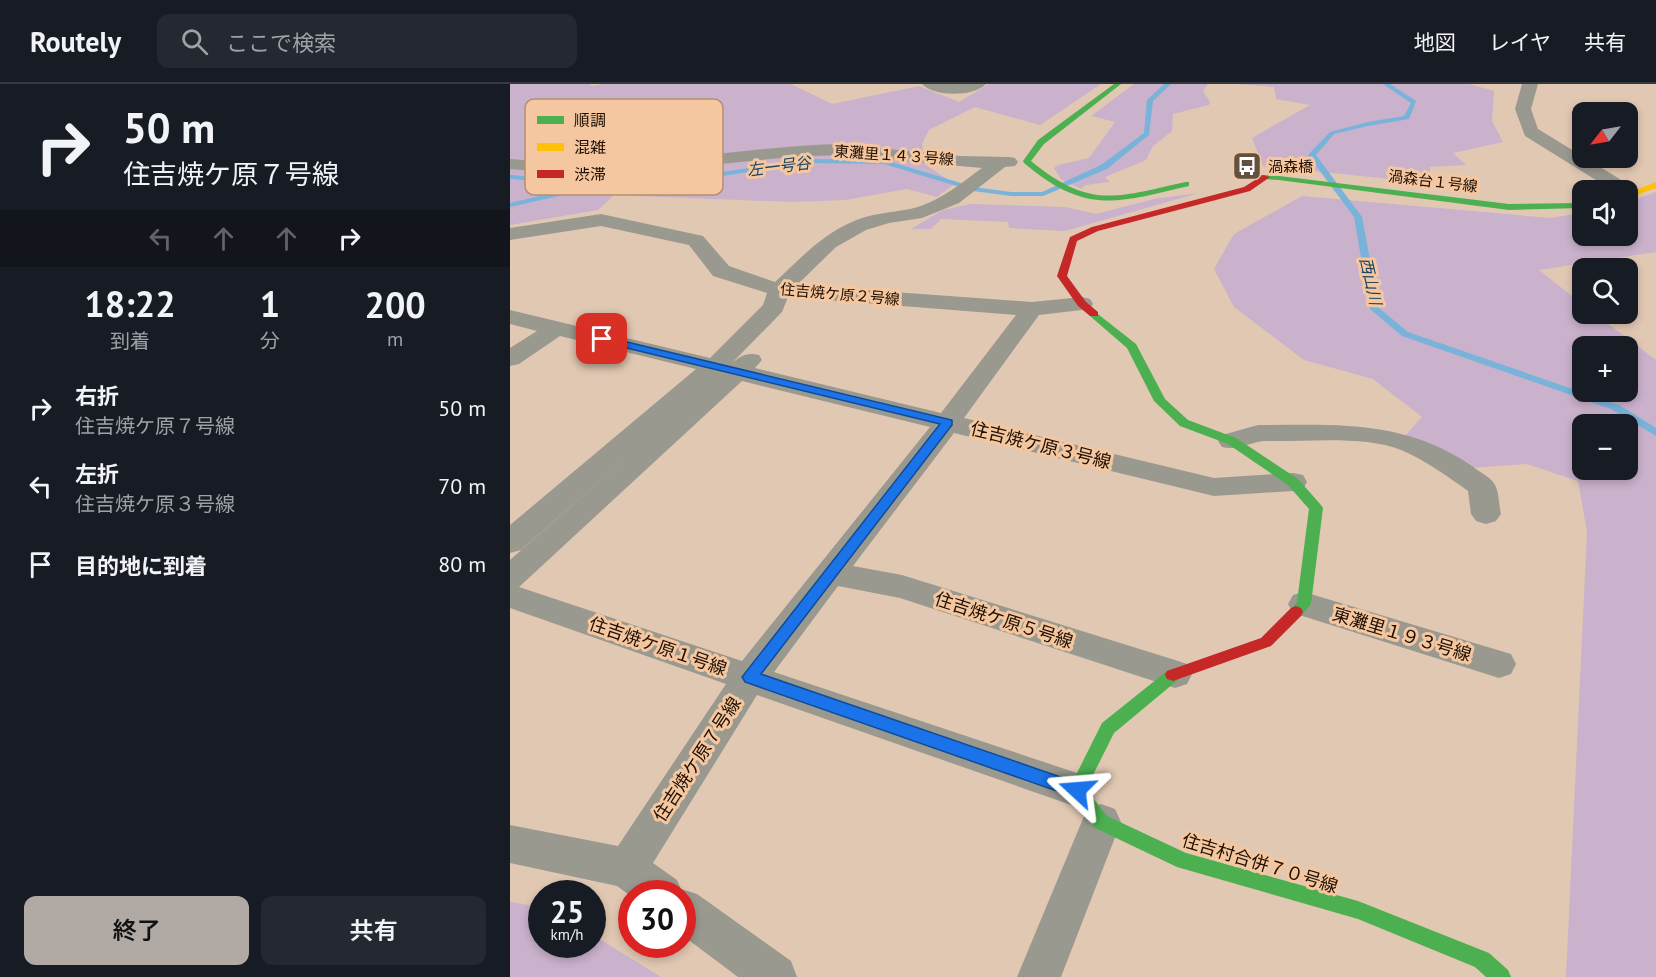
<!DOCTYPE html>
<html lang="ja">
<meta charset="utf-8">
<style>
body{margin:0;font-family:"PT Sans","Noto Sans JP",sans-serif;background:#242831;color:#f1f3f6;height:100vh;display:flex;flex-direction:column;font-size:22px;white-space:nowrap}
*{box-sizing:border-box;margin:0}
p{font-size:20px;color:#9ea1a6}
.icon{flex:none;width:33px;height:33px;fill:none;stroke:currentColor;stroke-width:2;stroke-linecap:round;stroke-linejoin:round}
.map{position:relative;flex:1;overflow:hidden}
.side{display:flex;flex-direction:column;background:#171b24;width:510px}
.side>*{flex:none}
.top-card{background:#171b24;color:#f1f3f6;overflow:hidden}
.needle{width:39px;rotate:239deg}
.controls{position:absolute;left:1062px;top:18px;display:grid;gap:12px}
.controls a{display:grid;place-items:center;width:66px;height:66px;border-radius:12px;background:#171b24;box-shadow:0 3px 9px #0003;font-size:30px}
.speed{position:absolute;left:18px;top:796px;display:flex;gap:12px;font-size:30px;font-weight:700;text-align:center}
.speed>*{display:grid;place-content:center;width:78px;height:78px;border-radius:50%;background:#171b24;box-shadow:0 3px 9px #0003;line-height:1}
.speed small{font-size:15px;font-weight:400}
.speed .limit{border:9px solid #d22;background:#fff;color:#111}
.pin{position:absolute;display:grid;place-items:center;width:51px;height:51px;color:#fff;margin:-26px;border-radius:12px;box-shadow:0 3px 9px #0006}
.me{position:absolute;width:66px;margin:-33px;rotate:289deg;stroke-linejoin:round;filter:drop-shadow(0 0 4px #0008)}
.turn{display:flex;align-items:center;gap:21px;height:126px;padding:0 24px;font-size:27px}
.turn .icon{width:78px;height:78px;stroke-width:2.5}
.turn b{display:block;font-size:42px;line-height:51px}
.lanes{display:flex;align-items:center;height:57px;padding:0 24px;background:#0003;justify-content:center;gap:30px;direction:ltr}
.lanes .off{opacity:.35}
.eta{display:flex;justify-content:space-evenly;align-items:center;height:102px;text-align:center}
.eta b{font-size:36px;font-weight:600;line-height:42px}
.button{display:flex;gap:12px;margin-top:auto;padding:12px 24px}
.button a{flex:1;height:69px;border-radius:12px;background:#b1aaa4;color:#111;font-size:24px;font-weight:600;line-height:69px;text-align:center}
.button a+a{background:#242831;color:#f1f3f6}
ul{padding:0;list-style:none}
li{display:flex;align-items:center;gap:18px;height:78px;padding:0 24px}
li div{flex:1}
li b{display:block;font-size:22px}
li em{font-style:normal}
header{display:flex;align-items:center;gap:36px;box-sizing:border-box;height:84px;padding:0 30px;background:#171b24;border-bottom:2px solid #363941}
header strong{font-size:28px}
nav{display:flex;gap:33px;margin-inline-start:auto;font-size:21px}
.search{width:420px;height:54px;background:#242831;display:flex;align-items:center;gap:15px;box-sizing:border-box;padding:0 21px;border-radius:12px;color:#9ea1a6;font-size:22px}
main{display:flex;flex:1;min-height:0}
.map>svg:first-child{display:block}
.green{fill:#cab1cc;fill-rule:evenodd}
.lines{fill:none;stroke-linecap:round;stroke-linejoin:round}
.stream{fill:#79b3da;fill-rule:evenodd}
.street{fill:#9a998f;fill-rule:evenodd}
.fast{fill:#4caf50;fill-rule:evenodd}
.slow{fill:#ffc107;fill-rule:evenodd}
.jam{fill:#c62828;fill-rule:evenodd}
.route{fill:#1a73e8;stroke:#114b97;stroke-width:1.5}
.labels{text-anchor:middle;dominant-baseline:central;stroke-width:6;stroke-linejoin:round;paint-order:stroke}
.far-street-label{font-size:15px;fill:#1e0f02;stroke:#f4c7a0}
.far-poi-label{font-size:15px;fill:#1e0f02;stroke:#f4c7a0;text-anchor:start}
.far-water-label{font-size:16px;font-style:italic;fill:#204661;stroke:#f4c7a0}
.street-label{font-size:18px;fill:#1e0f02;stroke:#f4c7a0}
.key{fill:#f4c7a0;stroke:#b49071;stroke-width:1.5}
.key-label{font-size:16px;fill:#1e0f02}
</style>
<header>
<strong>Routely</strong>
<div class="search"><svg class="icon" aria-label="search" viewBox="0 0 24 24"><circle cx="10" cy="10" r="6"/><path d="M15 15l6 6"/></svg>ここで検索</div>
<nav><a>地図</a><a>レイヤ</a><a>共有</a></nav>
</header>
<main>
<section class="side">
<div class="top-card">
<div class="turn"><svg class="icon" aria-label="right" viewBox="0 0 24 24"><path d="M7 20v-9h11M14 6l5 5-5 5"/></svg><div><b>50 m</b>住吉焼ケ原７号線</div></div>
<div class="lanes"><svg class="icon off" aria-label="left" viewBox="0 0 24 24"><path d="M17 20v-9H6M10 6l-5 5 5 5"/></svg><svg class="icon off" aria-label="ahead" viewBox="0 0 24 24"><path d="M12 20V5M6 11l6-6 6 6"/></svg><svg class="icon off" aria-label="ahead" viewBox="0 0 24 24"><path d="M12 20V5M6 11l6-6 6 6"/></svg><svg class="icon" aria-label="right" viewBox="0 0 24 24"><path d="M7 20v-9h11M14 6l5 5-5 5"/></svg></div>
</div>
<div class="eta">
<div><b>18:22</b><p>到着</p></div>
<div><b>1</b><p>分</p></div>
<div><b>200</b><p>m</p></div>
</div>
<ul>
<li><svg class="icon" aria-label="right" viewBox="0 0 24 24"><path d="M7 20v-9h11M14 6l5 5-5 5"/></svg><div><b>右折</b><p>住吉焼ケ原７号線</p></div><em>50 m</em></li>
<li><svg class="icon" aria-label="left" viewBox="0 0 24 24"><path d="M17 20v-9H6M10 6l-5 5 5 5"/></svg><div><b>左折</b><p>住吉焼ケ原３号線</p></div><em>70 m</em></li>
<li><svg class="icon" aria-label="arrive" viewBox="0 0 24 24"><path d="M6 21V4h12l-3 4 3 4H6"/></svg><div><b>目的地に到着</b></div><em>80 m</em></li>
</ul>
<div class="button"><a>終了</a><a>共有</a></div>
</section>
<div class="map">
<svg width="1146" height="893" viewBox="0 0 1146 893">
<rect width="100%" height="100%" fill="#e1c8b3"/>
<path class="green" d="M 0,0 L 80,0 L 81,2 L 94,0 L 281,0 L 322,20 L 409,2 L 449,18 L 479,0 L 591,0 L 530,41 L 465,23 L 419,46 L 412,60 L 415,80 L 444,100 L 427,113 L 397,105 L 335,116 L 282,118 L 104,111 L 88,126 L 0,141 Z
M 624,0 L 698,0 L 693,7 L 700,18 L 699,21 L 663,30 L 662,47 L 643,62 L 636,76 L 595,93 L 600,98 L 576,101 L 571,105 L 551,95 L 544,84 L 548,81 L 579,74 L 605,38 L 581,32 Z
M 728,0 L 959,0 L 984,7 L 982,37 L 993,58 L 943,69 L 956,81 L 920,83 L 920,99 L 753,82 L 742,54 L 800,21 L 766,15 L 764,3 Z
M 1146,108 L 1146,168 L 1029,186 L 1072,220 L 1072,230 L 1085,230 L 1146,276 L 1146,893 L 1056,893 L 1077,448 L 1068,397 L 1017,380 L 958,384 L 895,352 L 912,333 L 863,295 L 794,276 L 724,223 L 704,185 L 724,150 L 792,112 L 1040,134 L 1072,129 L 1072,152 L 1118,152 L 1118,118 ZM 1072,262 L 1118,262 L 1118,308 L 1072,308 ZM 1072,340 L 1118,340 L 1118,386 L 1072,386 Z
M 689,109 L 555,147 L 499,144 L 498,138 L 431,135 L 421,145 L 401,145 L 433,126 L 461,120 L 555,123 L 586,130 L 644,115 Z
M 0,818 L 31,823 L 32,861 L 82,861 L 83,851 L 151,893 L 0,893 Z"/>
<g class="lines">
<path class="stream" d="M 654,0 L 661,0 L 643,17 L 639,51 L 597,85 L 533,112 L 501,112 L 463,107 L 374,80 L 300,79 L 172,98 L 84,101 L 84,104 L 0,123 L 0,119 L 76,101 L 0,95 L 0,91 L 94,98 L 172,94 L 300,75 L 375,76 L 464,103 L 501,108 L 532,108 L 591,81 L 634,49 L 637,16 Z
M 873,0 L 880,0 L 906,17 L 899,35 L 858,42 L 824,50 L 806,71 L 852,133 L 869,224 L 898,248 L 1109,321 L 1146,344 L 1146,352 L 1101,325 L 892,252 L 860,225 L 844,133 L 798,71 L 820,48 L 858,38 L 894,32 L 901,19 Z"/>
<path class="street" d="M 412,0 L 476,0 C 464,13 424,13 412,0 Z
M 1012,0 L 1028,0 L 1021,25 L 1028,45 L 1121,102 L 1123,106 L 1121,110 L 1118,111 L 1118,106 L 1102,106 L 1015,52 L 1005,25 Z
M 328,60 L 450,72 L 499,73 L 505,74 L 508,78 L 505,82 L 495,83 L 449,119 L 412,134 L 379,139 L 356,146 L 326,163 L 287,201 L 522,218 L 572,213 L 580,215 L 583,220 L 580,225 L 529,231 L 454,334 L 704,394 L 783,389 L 793,391 L 797,398 L 793,405 L 783,407 L 704,412 L 444,349 L 343,482 L 392,491 L 665,576 L 677,580 L 682,590 L 677,600 L 665,604 L 390,514 L 328,502 L 264,588 L 567,689 L 581,694 L 586,706 L 581,718 L 567,723 L 247,611 L 143,779 L 167,796 L 171,805 L 187,810 L 281,877 L 287,893 L 228,893 L 172,851 L 172,810 L 122,810 L 122,813 L 107,802 L 0,779 L 0,741 L 108,762 L 216,600 L 0,524 L 0,476 L 126,365 L 11,466 L 0,469 L 0,441 L 186,285 L 50,252 L 9,280 L 0,282 L 0,264 L 27,247 L 0,240 L 0,226 L 200,274 L 253,221 L 257,209 L 203,192 L 179,161 L 91,142 L 0,156 L 0,144 L 91,130 L 193,152 L 219,182 L 265,198 C 289,176 311,151 342,138 C 361,129 380,129 400,125 C 428,119 450,100 472,84 L 328,71 L 281,73 L 118,89 L 59,90 L 0,85 L 0,75 C 39,78 79,81 119,79 C 189,74 258,62 328,60 ZM 278,213 L 506,231 L 431,329 L 245,284 L 252,276 L 249,271 C 236,268 231,272 222,279 L 272,228 ZM 232,297 L 420,343 L 232,577 L 9,503 Z
M 748,341 C 827,341 893,335 962,382 C 969,388 982,393 986,403 C 989,411 989,421 991,430 L 986,437 L 976,440 L 966,437 L 961,430 L 958,407 C 937,392 915,376 891,366 C 854,351 797,358 757,357 C 741,357 729,367 712,363 L 708,357 L 712,351 Z
M 794,508 L 1001,570 L 1006,580 L 1001,590 L 989,594 L 783,529 L 778,520 L 783,511 Z
M 591,720 L 605,725 L 611,738 L 551,893 L 507,893 L 577,725 Z"/>
<path class="fast" d="M 604,0 L 611,0 L 534,60 L 521,77 C 581,126 606,113 676,98 L 679,98 L 679,102 C 606,119 576,131 514,79 L 513,77 L 528,56 Z
M 732,90 L 769,92 L 999,120 L 1072,119 L 1072,124 L 999,126 L 769,96 L 735,94 L 731,92 Z
M 584,227 L 626,260 L 655,315 L 678,336 L 726,354 L 788,395 L 811,421 L 813,424 L 801,520 L 791,532 L 781,532 L 779,528 L 787,518 L 799,425 L 778,401 L 718,360 L 670,342 L 644,317 L 617,264 L 580,232 L 579,230 Z
M 663,585 L 669,587 L 671,591 L 669,595 L 604,649 L 576,705 L 597,732 L 676,769 L 848,817 L 979,869 L 998,886 L 1001,893 L 976,893 L 965,883 L 848,835 L 667,783 L 585,744 L 561,711 L 558,706 L 561,701 L 592,639 L 657,587 Z"/>
<path class="slow" d="M 1146,98 L 1146,104 L 1118,114 L 1118,109 Z"/>
<path class="jam" d="M 753,91 L 760,93 L 740,107 L 588,147 L 567,157 L 557,192 L 576,218 L 588,228 L 588,232 L 580,232 L 568,222 L 547,192 L 560,153 L 582,143 L 734,103 Z
M 786,522 L 791,524 L 793,528 L 791,532 L 761,562 L 663,597 L 657,595 L 655,591 L 657,587 L 751,554 L 781,524 Z"/>
</g>
<path class="route" d="M 92,252 L 442,336 L 442,341 L 251,590 L 574,701 L 576,706 L 574,712 L 567,714 L 235,598 L 232,593 L 430,340 L 88,257 L 87,255 Z"/>
<defs>
<g id="bus-square" transform="scale(1.5)"><rect x="-9" y="-9" width="18" height="18" rx="4" fill="#625040" stroke="#f4c7a0"/><path d="M-5-6H5V4H4V6H2V4H-2V6H-4V4H-5ZM-3.5-4V0h7V-4ZM-3.5 1.2v1.5H-2V1.2ZM2 1.2v1.5H3.5V1.2Z" fill="#fff"/></g>
</defs>
<g fill-rule="evenodd">
<use href="#bus-square" x="737" y="82"/>
</g>
<g class="labels">
<g class="far-street-label">
<text transform="translate(384 71) rotate(4)">東灘里１４３号線</text>
<text transform="translate(923 97) rotate(7)">渦森台１号線</text>
<text transform="translate(330 210) rotate(5)">住吉焼ケ原２号線</text>
</g>
<g class="far-poi-label">
<text x="758" y="82">渦森橋</text>
</g>
<g class="far-water-label">
<text transform="translate(269 82) rotate(-7)">左一号谷</text>
<text transform="translate(861 197) rotate(77)">西山川</text>
</g>
<g class="street-label">
<text transform="translate(531 361) rotate(14)">住吉焼ケ原３号線</text>
<text transform="translate(494 536) rotate(18)">住吉焼ケ原５号線</text>
<text transform="translate(892 550) rotate(17)">東灘里１９３号線</text>
<text transform="translate(148 562) rotate(19)">住吉焼ケ原１号線</text>
<text transform="translate(187 675) rotate(-57)">住吉焼ケ原７号線</text>
<text transform="translate(750 779) rotate(17)">住吉村合併７０号線</text>
</g>
</g>
<rect x="15" y="15" width="198" height="96" rx="9" class="key"/>
<rect x="27" y="32" width="27" height="8" fill="#4caf50"/>
<rect x="27" y="59" width="27" height="8" fill="#ffc107"/>
<rect x="27" y="86" width="27" height="8" fill="#c62828"/>
<g class="key-label">
<text x="64" y="42">順調</text>
<text x="64" y="69">混雑</text>
<text x="64" y="96">渋滞</text>
</g>
</svg>
<div class="controls">
<a><svg class="needle" viewBox="-14 -14 28 28"><path d="M0-13l5 13h-10z" fill="#e53935"/><path d="M0 13l5-13h-10z" fill="#9ea1a6"/></svg></a>
<a><svg class="icon" aria-label="sound" viewBox="0 0 24 24"><path d="M4 9h4l5-4v14l-5-4H4zM17 9q2 3 0 6"/></svg></a>
<a><svg class="icon" aria-label="search" viewBox="0 0 24 24"><circle cx="10" cy="10" r="6"/><path d="M15 15l6 6"/></svg></a>
<a>+</a>
<a>−</a>
</div>
<div class="speed"><div>25<small>km/h</small></div><div class="limit">30</div></div>
<div class="pin" style="left:92px;top:255px;background:#d93025"><svg class="icon" aria-label="arrive" viewBox="0 0 24 24"><path d="M6 21V4h12l-3 4 3 4H6"/></svg></div>
<svg class="me" style="left:567px;top:706px" viewBox="-20 -20 40 40"><path d="M0-17L14 15 0 8-14 15z" fill="#1a73e8" stroke="#fff" stroke-width="4"/></svg>
</div>
</main>
